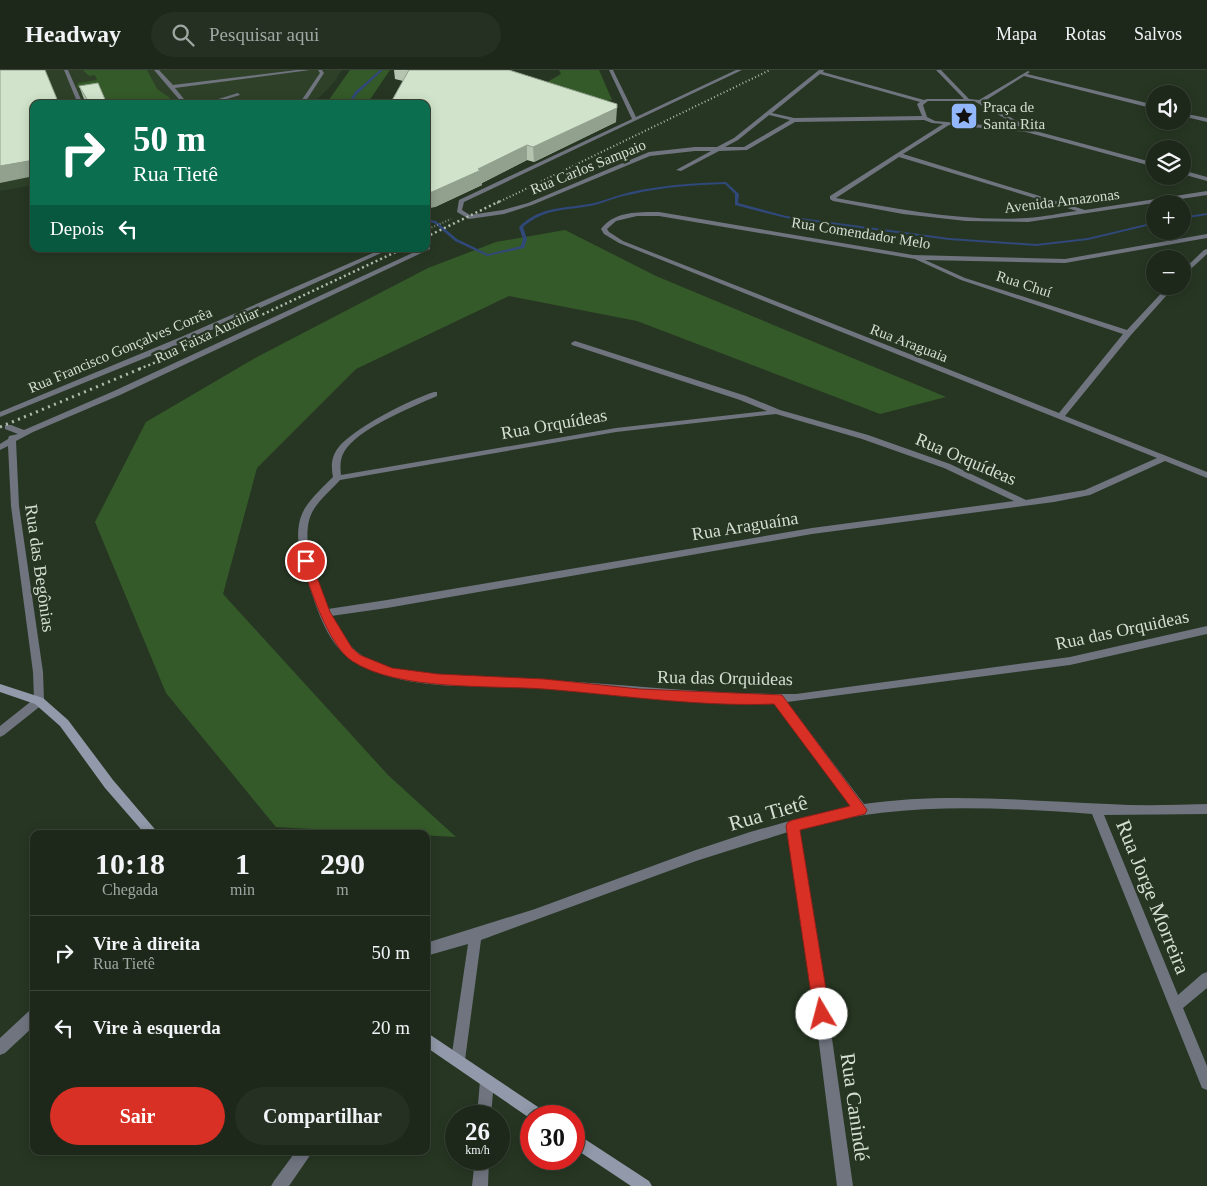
<!DOCTYPE html>
<html lang="pt">
<meta charset="utf-8">
<style>
body{margin:0;font-family:Georgia,serif;background:#253023;color:#f1f3f6;height:100vh;display:flex;flex-direction:column;font-size:19px;white-space:nowrap}
*{box-sizing:border-box;margin:0}
p{font-size:16px;color:#a0a6a2}
.icon{flex:none;width:28px;height:28px;fill:none;stroke:currentColor;stroke-width:2;stroke-linecap:round;stroke-linejoin:round}
.map{position:relative;flex:1;overflow:hidden}
.sheet{position:absolute;left:30px;top:760px;width:400px;height:325px;display:flex;flex-direction:column;background:#1d281a;border-radius:10px;box-shadow:0 2px 12px #0003,0 0 0 1px #3b4439}
.sheet>*{flex:none}
.hud{position:absolute;left:30px;top:30px;width:400px;height:152px;border-radius:10px;box-shadow:0 2px 12px #0003,0 0 0 1px #3b4439;background:#0b6e4f;color:#fff;overflow:hidden}
.fabs{position:absolute;left:1146px;top:15px;display:grid;gap:10px}
.fabs a{display:grid;place-items:center;width:45px;height:45px;border-radius:50%;background:#1d281a;box-shadow:0 2px 12px #0003,0 0 0 1px #3b4439;font-size:25px}
.speed{position:absolute;left:445px;top:1035px;display:flex;gap:10px;font-size:25px;font-weight:700;text-align:center}
.speed>*{display:grid;place-content:center;width:65px;height:65px;border-radius:50%;background:#1d281a;box-shadow:0 2px 12px #0003,0 0 0 1px #3b4439;line-height:1}
.speed small{font-size:12px;font-weight:400}
.speed .limit{border:8px solid #d22;background:#fff;color:#111}
.pin{position:absolute;display:grid;place-items:center;width:42px;height:42px;color:#fff;margin:-21px;border:2px solid #fff;border-radius:50%;box-shadow:0 1px 5px #0007}
.me{position:absolute;width:55px;margin:-28px;rotate:352deg;stroke-linejoin:round;filter:drop-shadow(0 0 4px #0008)}
.turn{display:flex;align-items:center;gap:18px;height:105px;padding:0 20px;font-size:22px}
.turn .icon{width:65px;height:65px;stroke-width:2.5}
.turn b{display:block;font-size:35px;line-height:42px}
.then{display:flex;align-items:center;height:48px;padding:0 20px;background:#0003;gap:10px;font-size:19px}
.eta{display:flex;justify-content:space-evenly;align-items:center;height:85px;text-align:center}
.eta b{font-size:30px;font-weight:700;line-height:35px}
.button{display:flex;gap:10px;margin-top:auto;padding:10px 20px}
.button a{flex:1;height:58px;border-radius:30px;background:#d93025;color:#fff;font-size:20px;font-weight:700;line-height:58px;text-align:center}
.button a+a{background:#253023;color:#f1f3f6}
ul{padding:0;list-style:none}
li{display:flex;align-items:center;gap:15px;height:75px;padding:0 20px;border-top:1px solid #3b4439}
li div{flex:1}
li b{display:block;font-size:19px}
li em{font-style:normal}
header{display:flex;align-items:center;gap:30px;box-sizing:border-box;height:70px;padding:0 25px;background:#1d281a;border-bottom:1px solid #3b4439}
header strong{font-size:24px}
nav{display:flex;gap:28px;margin-inline-start:auto;font-size:18px}
.search{width:350px;height:45px;background:#253023;display:flex;align-items:center;gap:12px;box-sizing:border-box;padding:0 18px;border-radius:28px;color:#a0a6a2;font-size:19px}
.map>svg:first-child{display:block}
.built{fill:#2e4128}
.green{fill:#355a29}
.lines{fill:none;stroke-linecap:round;stroke-linejoin:round}
.stream{fill:#30487a;fill-rule:evenodd}
.path{stroke:#828f7f;stroke-width:2;stroke-dasharray:1 2;stroke-linecap:butt}
.lane{fill:#6f747f;fill-rule:evenodd}
.street{fill:#6f747f;fill-rule:evenodd}
.secondary{fill:#9199aa;fill-rule:evenodd}
.rail-far2{stroke:#b1bcaf;stroke-width:2;stroke-dasharray:1 2.5;stroke-linecap:butt}
.rail-far1{stroke:#b1bcaf;stroke-width:2.5;stroke-dasharray:2 3;stroke-linecap:butt}
.rail{stroke:#b1bcaf;stroke-width:3;stroke-dasharray:2 4.5;stroke-linecap:butt}
.wall{fill:#b4c4af}
.shaded-wall{fill:#92a08e}
.building{fill:#d1e4cb;stroke:#92a08e}
.route{fill:#d93025;stroke:#8d1f18}
.labels{text-anchor:middle;dominant-baseline:central;stroke-width:5;stroke-linejoin:round;paint-order:stroke}
.far-poi-label{font-size:15px;fill:#d4ded2;stroke:#273623;text-anchor:start}
.far-street-label{font-size:15px;fill:#d4ded2;stroke:#273623}
.street-label{font-size:18px;fill:#d4ded2;stroke:#273623}
.near-street-label{font-size:21px;fill:#d4ded2;stroke:#273623}
</style>
<header>
<strong>Headway</strong>
<div class="search"><svg class="icon" aria-label="search" viewBox="0 0 24 24"><circle cx="10" cy="10" r="6"/><path d="M15 15l6 6"/></svg>Pesquisar aqui</div>
<nav><a>Mapa</a><a>Rotas</a><a>Salvos</a></nav>
</header>
<div class="map">
<svg width="1207" height="1116" viewBox="0 0 1207 1116">
<rect width="100%" height="100%" fill="#273623"/>
<path class="built" d="M 0,0 L 342,0 L 334,12 L 313,34 L 34,34 L 34,115 L 0,121 Z"/>
<path class="green" d="M 83,0 L 147,0 L 157,19 L 170,28 L 169,34 L 107,34 L 102,22 L 77,17 L 78,13 L 97,10 L 95,5 L 89,6 Z
M 350,0 L 390,0 L 367,34 L 326,34 Z
M 559,0 L 599,0 L 612,30 L 602,31 L 542,15 L 561,4 Z
M 565,160 L 656,206 L 946,327 L 880,344 L 637,251 L 509,226 L 356,299 L 257,398 L 223,524 L 388,705 L 456,767 L 276,757 L 166,623 L 95,452 L 146,352 L 257,287 L 428,198 L 496,172 Z"/>
<g class="lines">
<path class="stream" d="M 380,0 L 383,0 L 357,24 L 351,34 L 348,34 L 355,22 Z
M 726,112 L 739,124 L 738,133 L 786,146 L 949,168 L 1036,174 L 1088,168 L 1155,152 L 1155,154 L 1088,170 L 1036,176 L 949,170 L 786,148 L 735,135 L 735,124 L 725,114 C 694,115 663,117 633,124 C 620,126 608,131 595,135 C 568,141 546,137 523,157 L 527,169 L 524,178 L 487,186 L 455,171 L 434,153 L 426,151 L 426,149 L 436,151 L 457,169 L 488,184 L 521,176 L 523,169 L 519,157 C 541,135 566,139 594,133 C 606,130 618,125 631,122 C 662,115 694,113 726,112 Z
M 1207,143 L 1207,145 L 1182,149 L 1182,147 Z"/>
<path class="path" d="M 426,160 L 451,149"/>
<path class="lane" d="M 64,0 L 68,0 L 83,34 L 78,34 Z
M 154,0 L 159,0 L 173,15 L 297,0 L 310,0 L 175,18 L 188,34 L 183,34 Z
M 318,0 L 322,0 L 324,3 L 304,34 L 299,34 L 320,3 Z
M 238,23 L 240,25 L 210,34 L 202,34 Z"/>
<path class="street" d="M 609,0 L 613,0 L 636,47 L 736,0 L 742,0 L 464,132 L 462,140 L 470,145 L 503,140 L 528,133 L 649,82 L 695,77 L 717,77 L 734,68 L 819,0 L 824,0 L 823,2 L 924,30 L 927,29 L 964,29 L 936,0 L 941,0 L 969,29 L 979,30 L 1028,1 L 1030,2 L 1027,4 L 1155,35 L 1155,39 L 1024,6 L 983,32 L 1026,56 L 1028,59 L 1155,93 L 1155,97 L 1026,62 L 949,55 L 903,84 L 1085,140 L 1207,121 L 1207,125 L 1028,152 L 966,151 L 903,144 L 833,131 L 830,129 L 830,126 L 943,54 L 932,53 L 924,50 L 795,52 L 747,80 L 719,81 L 681,101 L 676,100 L 711,81 L 695,81 L 650,86 L 532,135 L 504,144 L 469,149 L 457,142 L 459,130 L 632,49 ZM 820,4 L 920,32 L 917,34 L 922,46 L 794,48 L 772,43 ZM 928,31 L 974,31 L 1022,58 L 935,51 L 927,47 L 923,35 ZM 769,45 L 790,50 L 744,77 L 725,77 L 738,70 ZM 899,87 L 1077,141 C 1061,143 1044,147 1027,148 C 963,152 899,139 836,128 Z
M 1182,43 L 1207,48 L 1207,52 L 1182,46 Z
M 1182,100 L 1207,107 L 1207,111 L 1182,104 Z
M 659,142 L 913,185 L 1065,189 L 1207,164 L 1207,168 L 1065,193 L 925,190 L 965,208 L 1127,260 L 1168,216 L 1175,216 L 1131,265 L 1065,346 L 1207,402 L 1207,408 L 1165,391 L 1090,425 L 1054,432 L 812,464 L 387,538 L 331,546 C 342,569 355,585 380,595 C 431,613 489,607 542,610 C 627,614 711,625 796,624 L 1070,587 L 1207,556 L 1207,564 L 1070,595 L 787,632 L 864,734 C 947,722 1024,731 1108,734 C 1141,736 1174,735 1207,734 L 1207,744 L 1104,745 L 1178,925 L 1202,904 L 1207,902 L 1207,918 L 1183,938 L 1207,996 L 1207,1020 L 1202,1018 L 1092,744 C 994,737 896,731 799,759 L 818,870 L 853,1116 L 837,1116 L 806,870 L 788,762 L 696,791 L 481,870 L 465,990 L 463,995 L 458,997 L 453,995 L 451,990 L 468,874 L 426,886 L 426,873 L 535,839 L 696,780 L 750,762 L 804,747 L 852,737 L 775,633 C 698,634 621,623 544,618 C 484,614 409,624 355,592 C 328,577 317,539 308,512 C 300,489 292,460 305,438 C 312,427 323,417 333,407 C 331,397 331,387 338,378 C 352,359 411,329 434,322 L 437,322 L 437,326 C 412,337 357,359 344,382 C 340,389 340,397 341,405 L 616,358 L 767,341 L 740,330 L 572,275 L 571,273 L 575,271 L 746,326 L 780,340 L 868,365 L 950,394 L 1026,430 L 1085,420 L 1157,388 L 619,173 L 604,164 L 601,159 C 614,141 639,142 659,142 ZM 637,146 L 659,146 L 915,189 L 961,210 L 1123,264 L 1059,343 L 623,171 L 609,162 L 607,159 L 616,151 ZM 776,344 L 862,369 L 944,398 L 1014,431 L 812,458 L 387,530 L 328,539 C 317,513 297,465 314,439 C 321,428 331,420 340,410 L 616,362 Z
M 428,176 L 430,177 L 430,179 L 120,325 L 33,362 L 16,371 L 19,436 L 43,602 L 44,631 L 43,634 L 4,665 L 0,667 L 0,656 L 34,629 L 33,602 L 11,436 L 8,376 L 0,380 L 0,374 L 8,369 L 9,366 L 18,364 L 5,359 L 5,355 L 11,355 L 24,360 L 114,321 L 421,179 L 426,179 Z
M 382,179 L 390,179 L 187,271 L 0,347 L 0,342 L 181,267 Z
M 1207,179 L 1207,184 L 1182,207 L 1182,201 L 1204,180 Z
M 34,939 L 34,956 L 5,983 L 0,985 L 0,968 L 29,941 Z
M 487,1004 L 492,1006 L 494,1011 L 491,1046 L 477,1046 L 480,1011 L 482,1006 Z
M 296,1081 L 313,1081 L 289,1116 L 271,1116 L 274,1111 Z
M 475,1089 L 489,1089 L 488,1116 L 472,1116 Z"/>
<path class="secondary" d="M 0,614 L 43,628 L 68,650 L 113,710 L 159,764 L 145,764 L 105,718 L 60,656 L 35,634 L 0,622 Z
M 426,962 L 544,1041 L 546,1046 L 531,1046 L 531,1049 L 426,977 Z
M 574,1062 L 649,1111 L 652,1116 L 631,1116 L 574,1078 Z"/>
<path class="rail-far2" d="M 497,133 L 770,0"/>
<path class="rail-far1" d="M 426,167 L 500,131
M 139,299 L 189,279 L 402,179"/>
<path class="rail" d="M 0,357 L 142,298"/>
</g>
<path class="wall" d="M 394,0 L 509,0 L 616,52 L 534,92 L 527,90 L 482,113 L 482,115 L 435,137 L 426,138 L 426,34 L 403,11 L 395,9 Z
M 79,16 L 107,34 L 87,34 L 84,29 Z"/>
<path class="shaded-wall" d="M 617,38 L 616,52 L 534,92 L 533,77 Z
M 527,75 L 527,90 L 482,113 L 482,115 L 435,137 L 426,138 L 426,122 L 478,99 Z
M 34,90 L 34,106 L 0,113 L 0,96 Z"/>
<path class="building" d="M 0,0 L 45,0 L 59,34 L 34,34 L 34,90 L 0,96 Z
M 408,0 L 509,0 L 617,34 L 617,38 L 533,77 L 527,75 L 478,99 L 481,100 L 432,122 L 426,122 L 426,34 L 390,34 L 409,0 Z
M 98,13 L 107,34 L 90,34 L 79,16 Z"/>
<path class="route" d="M 306,487 L 311,491 L 330,542 L 352,578 L 360,585 L 392,598 L 438,604 L 544,609 L 639,619 L 782,625 L 867,740 L 865,744 L 861,745 L 800,760 L 830,944 L 827,949 L 822,952 L 817,949 L 814,944 L 786,756 L 788,752 L 793,750 L 850,736 L 774,634 C 698,637 621,625 544,619 C 489,615 398,621 352,591 C 328,575 310,518 301,491 Z"/>
<defs>
<g id="sight-square" transform="scale(1.4375)"><rect x="-9" y="-9" width="18" height="18" rx="4" fill="#93b7fd" stroke="#273623"/><path d="M0-6L1.8-2.2L6-1.7L2.9 1.2L3.7 5.4L0 3.3L-3.7 5.4L-2.9 1.2L-6-1.7L-1.8-2.2Z" fill="#111"/></g>
</defs>
<g fill-rule="evenodd">
<use href="#sight-square" x="964" y="46"/>
</g>
<g class="labels">
<g class="far-poi-label">
<text x="983" y="37">Praça de<tspan x="983" dy="17">Santa Rita</tspan></text>
</g>
<g class="far-street-label">
<text transform="translate(588 97) rotate(-22)">Rua Carlos Sampaio</text>
<text transform="translate(1062 131) rotate(-7)">Avenida Amazonas</text>
<text transform="translate(861 163) rotate(9)">Rua Comendador Melo</text>
<text transform="translate(1024 214) rotate(18)">Rua Chuí</text>
<text transform="translate(207 265) rotate(-25)">Rua Faixa Auxiliar</text>
<text transform="translate(909 273) rotate(21)">Rua Araguaia</text>
<text transform="translate(120 280) rotate(-23)">Rua Francisco Gonçalves Corrêa</text>
</g>
<g class="street-label">
<text transform="translate(554 354) rotate(-10)">Rua Orquídeas</text>
<text transform="translate(966 389) rotate(23)">Rua Orquídeas</text>
<text transform="translate(745 456) rotate(-9)">Rua Araguaína</text>
<text transform="translate(40 498) rotate(82)">Rua das Begônias</text>
<text transform="translate(1122 560) rotate(-12)">Rua das Orquideas</text>
<text transform="translate(725 608) rotate(1)">Rua das Orquideas</text>
</g>
<g class="near-street-label">
<text transform="translate(768 743) rotate(-16)">Rua Tietê</text>
<text transform="translate(1153 827) rotate(68)">Rua Jorge Morreira</text>
<text transform="translate(855 1037) rotate(82)">Rua Canindé</text>
</g>
</g>
</svg>
<div class="fabs">
<a><svg class="icon" aria-label="sound" viewBox="0 0 24 24"><path d="M4 9h4l5-4v14l-5-4H4zM17 9q2 3 0 6"/></svg></a>
<a><svg class="icon" aria-label="layers" viewBox="0 0 24 24"><path d="M12 4l9 5-9 5-9-5zM3 14l9 5 9-5"/></svg></a>
<a>+</a>
<a>−</a>
</div>
<div class="speed"><div>26<small>km/h</small></div><div class="limit">30</div></div>
<div class="pin" style="left:306px;top:491px;background:#d93025"><svg class="icon" aria-label="arrive" viewBox="0 0 24 24"><path d="M6 21V4h12l-3 4 3 4H6"/></svg></div>
<svg class="me" style="left:822px;top:944px" viewBox="-20 -20 40 40"><circle r="19" fill="#fff"/><path d="M0-13L10 11 0 6-10 11z" fill="#d93025"/></svg>
<div class="hud">
<div class="turn"><svg class="icon" aria-label="right" viewBox="0 0 24 24"><path d="M7 20v-9h11M14 6l5 5-5 5"/></svg><div><b>50 m</b>Rua Tietê</div></div>
<div class="then">Depois<svg class="icon" aria-label="left" viewBox="0 0 24 24"><path d="M17 20v-9H6M10 6l-5 5 5 5"/></svg></div>
</div>
<section class="sheet">
<div class="eta">
<div><b>10:18</b><p>Chegada</p></div>
<div><b>1</b><p>min</p></div>
<div><b>290</b><p>m</p></div>
</div>
<ul>
<li><svg class="icon" aria-label="right" viewBox="0 0 24 24"><path d="M7 20v-9h11M14 6l5 5-5 5"/></svg><div><b>Vire à direita</b><p>Rua Tietê</p></div><em>50 m</em></li>
<li><svg class="icon" aria-label="left" viewBox="0 0 24 24"><path d="M17 20v-9H6M10 6l-5 5 5 5"/></svg><div><b>Vire à esquerda</b></div><em>20 m</em></li>
</ul>
<div class="button"><a>Sair</a><a>Compartilhar</a></div>
</section>
</div>
